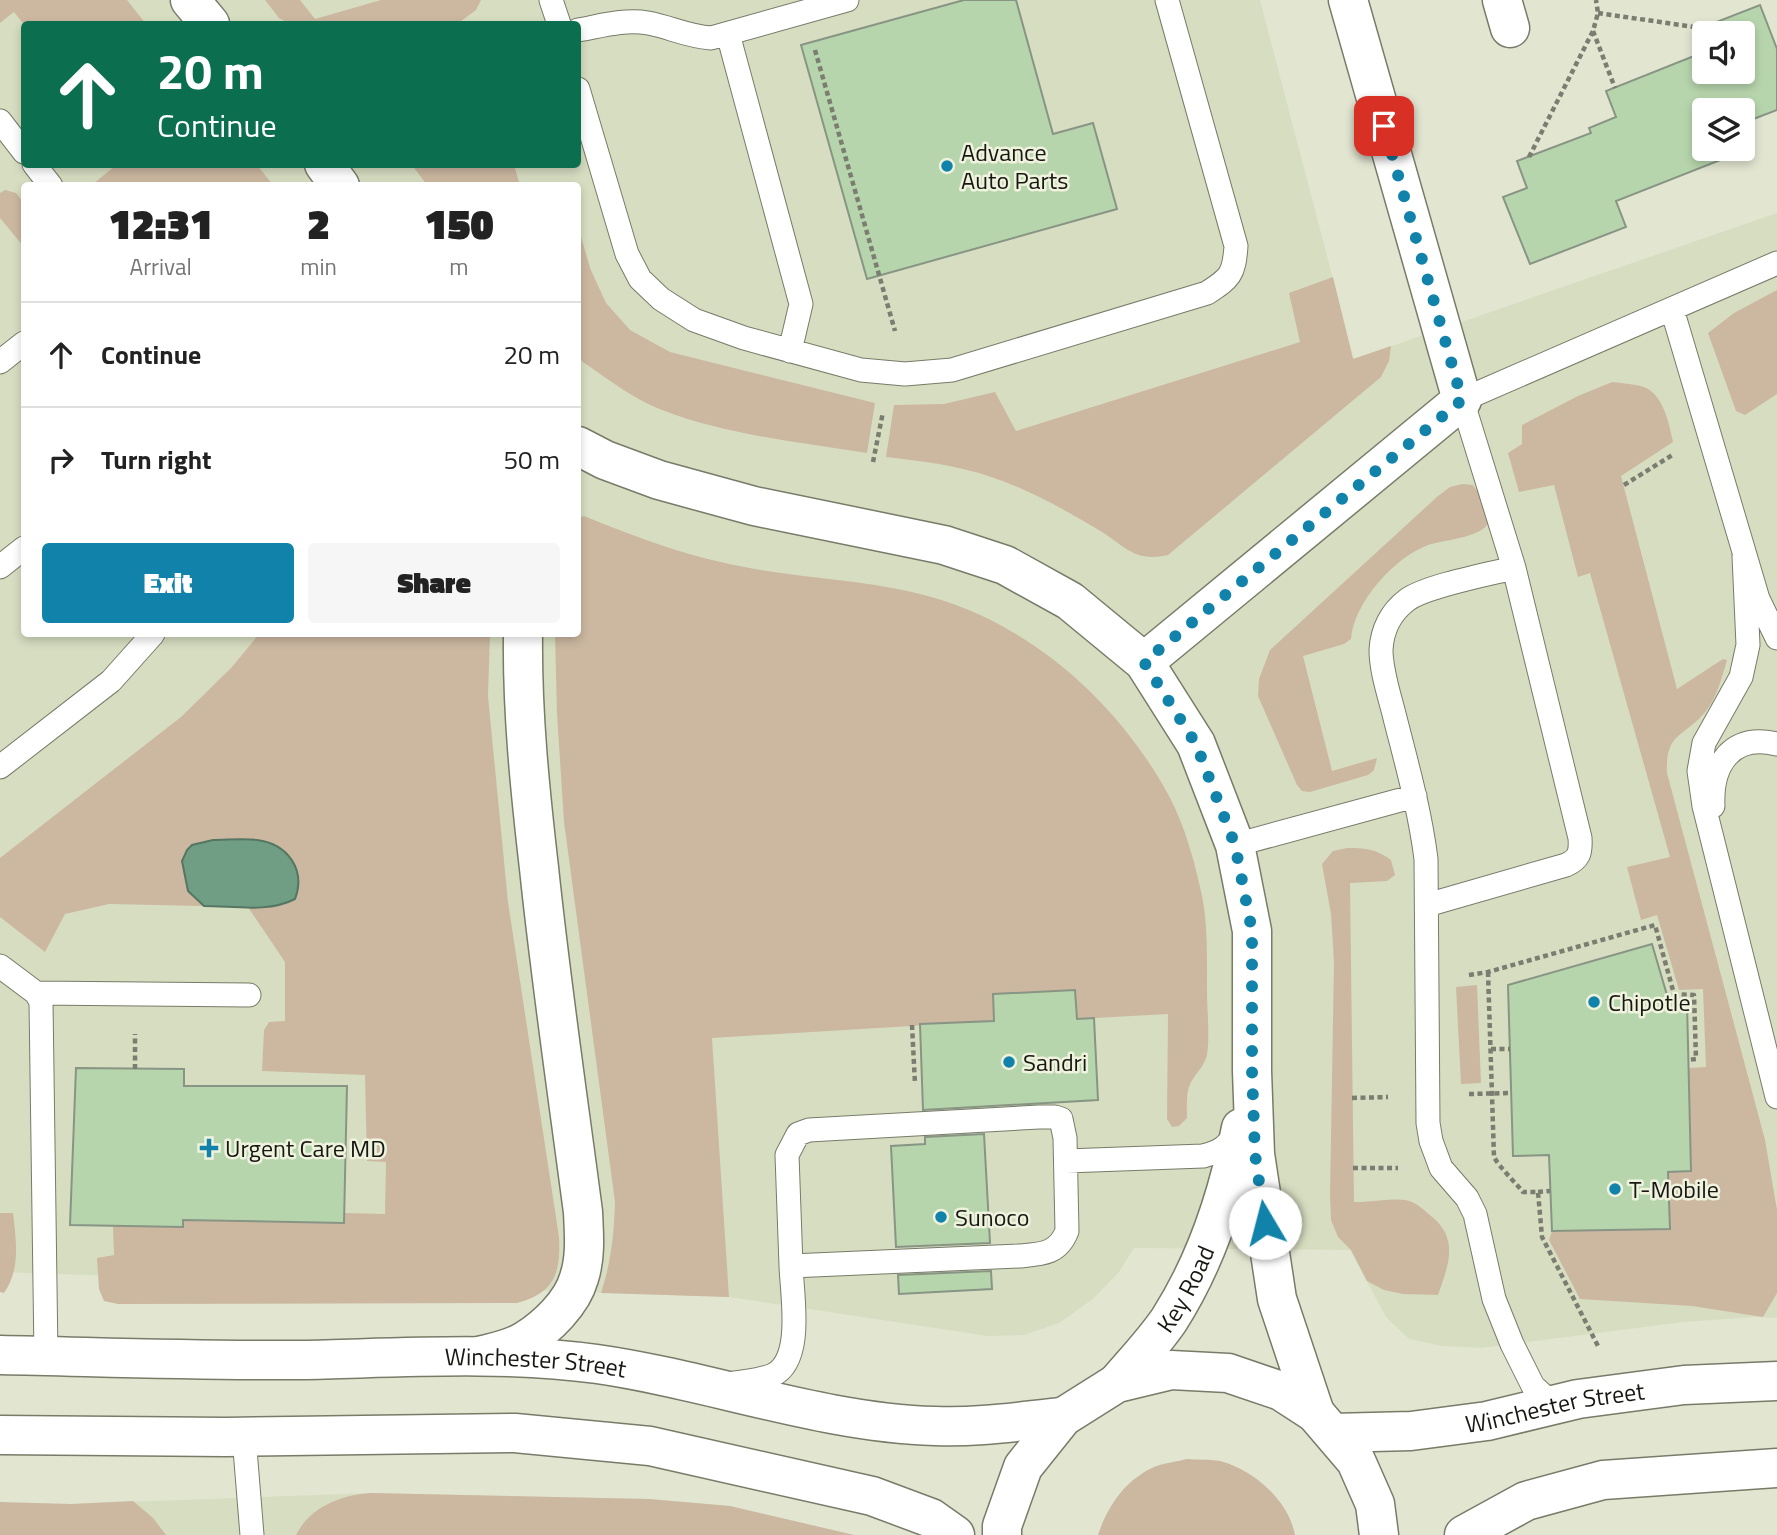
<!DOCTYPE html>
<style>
body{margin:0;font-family:"Titillium Web",sans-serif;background:#f6f6f6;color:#222;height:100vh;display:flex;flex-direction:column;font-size:26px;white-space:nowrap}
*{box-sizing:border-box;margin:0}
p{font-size:23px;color:#767676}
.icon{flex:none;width:38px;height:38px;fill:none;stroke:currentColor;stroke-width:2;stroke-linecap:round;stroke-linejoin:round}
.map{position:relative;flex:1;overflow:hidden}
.drawer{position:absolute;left:21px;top:182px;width:560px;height:455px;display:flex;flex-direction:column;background:#fff;border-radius:7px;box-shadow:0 4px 10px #0003}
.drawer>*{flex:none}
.hud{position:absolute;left:21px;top:21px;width:560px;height:147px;border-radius:7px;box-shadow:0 4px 10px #0003;background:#0b6e4f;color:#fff;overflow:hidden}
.controls{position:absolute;left:1692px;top:21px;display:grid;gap:14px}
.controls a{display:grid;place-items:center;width:63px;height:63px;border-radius:7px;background:#fff;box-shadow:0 4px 10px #0003;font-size:35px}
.pin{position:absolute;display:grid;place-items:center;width:60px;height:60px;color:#fff;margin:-30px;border-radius:14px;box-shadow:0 4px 10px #0006}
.me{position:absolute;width:77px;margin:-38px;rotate:352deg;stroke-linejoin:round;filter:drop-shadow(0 0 5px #0008)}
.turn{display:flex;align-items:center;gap:24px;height:147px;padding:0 21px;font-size:32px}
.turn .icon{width:91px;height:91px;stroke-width:2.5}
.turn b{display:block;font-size:49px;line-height:60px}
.eta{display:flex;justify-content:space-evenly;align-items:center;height:119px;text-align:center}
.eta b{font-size:42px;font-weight:800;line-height:49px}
.primary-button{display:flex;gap:14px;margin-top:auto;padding:14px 21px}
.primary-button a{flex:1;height:80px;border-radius:7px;background:#1183aa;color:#fff;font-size:28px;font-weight:800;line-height:80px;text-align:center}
.primary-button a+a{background:#f6f6f6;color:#222}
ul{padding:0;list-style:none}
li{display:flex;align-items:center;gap:21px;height:105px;padding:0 21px;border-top:2px solid #e0e0e0}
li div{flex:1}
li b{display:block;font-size:26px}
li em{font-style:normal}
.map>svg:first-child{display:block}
.built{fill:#d7ddc1;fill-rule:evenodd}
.green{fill:#ccb8a1}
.water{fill:#6f9e85;stroke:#557662;stroke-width:2}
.building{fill:#b7d5ad;stroke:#889584;stroke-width:2}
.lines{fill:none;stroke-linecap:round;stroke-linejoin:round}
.service-casing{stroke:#777b68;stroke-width:25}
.minor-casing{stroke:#777b68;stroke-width:41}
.tertiary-casing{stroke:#777b68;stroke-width:41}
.path{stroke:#7a7d6f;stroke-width:4.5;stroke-dasharray:5 3.5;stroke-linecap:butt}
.service{stroke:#fff;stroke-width:23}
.minor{stroke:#fff;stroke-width:38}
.tertiary{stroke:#fff;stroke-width:38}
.route{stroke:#1183aa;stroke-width:12;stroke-dasharray:0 21.6}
.poi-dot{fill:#1183aa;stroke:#eff3de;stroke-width:2.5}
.labels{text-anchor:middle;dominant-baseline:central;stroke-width:5;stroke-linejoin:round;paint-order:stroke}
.poi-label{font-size:24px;fill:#171811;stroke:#eff3de;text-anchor:start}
.street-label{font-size:24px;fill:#171811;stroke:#eff3de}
</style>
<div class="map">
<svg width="1777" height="1535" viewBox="0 0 1777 1535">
<rect width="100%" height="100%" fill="#e2e6d1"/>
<path class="built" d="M 0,0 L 1260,0 L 1354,359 L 1777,213 L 1777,1318 L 1754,1317 L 1684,1322 L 1482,1348 L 1442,1346 L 1409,1339 L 1386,1317 L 1350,1250 L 1134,1248 L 1119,1272 L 1093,1299 L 1059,1323 L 1024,1335 L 988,1336 L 729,1297 L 0,1272 ZM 24,24 L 578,24 L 578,164 L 24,164 ZM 24,186 L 578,186 L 578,634 L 24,634 Z
M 371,1493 L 649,1499 L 730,1506 L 854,1535 L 51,1535 L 71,1504 Z"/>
<path class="green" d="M 0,0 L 127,0 L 146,24 L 24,25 L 14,12 L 0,23 Z
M 265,0 L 300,0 L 315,19 L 381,0 L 481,0 L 476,10 L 457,24 L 290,24 L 279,18 Z
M 116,165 L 257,165 L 273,185 L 92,185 Z
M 412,165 L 514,165 L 520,185 L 427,185 Z
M 5,190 L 16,193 L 24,203 L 24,247 L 0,218 L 0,193 Z
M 578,226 L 590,268 L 606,303 L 630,330 L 670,352 L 875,403 L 867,453 C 798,442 727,435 662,410 C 633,399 608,379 583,362 L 578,357 Z
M 1333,277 L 1353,359 L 1391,346 L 1389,361 L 1381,377 L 1168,555 C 1133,563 1125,545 1097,529 C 1063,509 1028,489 991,477 C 957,465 921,461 886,457 L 894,405 L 944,404 L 995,392 L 1016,431 L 1300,342 L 1289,293 Z
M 1777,290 L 1777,394 L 1745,415 L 1736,411 L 1708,333 L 1734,313 Z
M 1612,382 C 1622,383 1632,384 1641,386 C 1663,392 1669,423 1673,442 L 1621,476 L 1677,689 L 1723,659 L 1727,660 C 1722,677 1717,697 1706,711 C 1684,738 1665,732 1667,773 L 1765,1140 L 1777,1210 L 1777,1293 L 1763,1317 L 1692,1306 L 1580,1299 L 1549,1240 L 1552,1231 L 1670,1228 L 1668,1172 L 1691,1171 L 1688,1068 L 1706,1067 L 1703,989 L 1679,990 L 1657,915 L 1641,920 L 1627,867 L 1670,857 L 1590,573 L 1578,577 L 1554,485 L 1519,492 L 1508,453 L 1522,444 L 1522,425 L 1578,396 Z
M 1462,484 L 1473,485 L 1483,499 L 1491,519 C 1484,538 1447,539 1428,545 C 1395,557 1354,602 1351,639 L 1344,644 L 1303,656 L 1332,771 L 1377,758 L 1374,770 L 1368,775 L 1310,792 L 1302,791 L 1297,785 L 1258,696 L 1259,679 L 1270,650 L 1438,496 L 1450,487 Z
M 584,516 C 640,539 695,559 755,569 C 807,578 861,580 912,592 C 1022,616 1116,698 1169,796 C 1185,826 1195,863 1202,896 C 1208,926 1207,961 1207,991 C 1207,1011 1210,1035 1207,1055 C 1204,1068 1193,1075 1189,1087 C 1186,1095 1187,1109 1187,1118 L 1179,1126 L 1172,1127 L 1167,1119 L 1168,1014 L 1077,1019 L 1075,990 L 993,994 L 994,1021 L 712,1038 L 729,1297 L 601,1293 C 611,1262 614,1235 615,1202 L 564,822 L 557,714 L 555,634 L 578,634 L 578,518 Z
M 259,634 L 490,634 L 488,696 L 508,902 L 559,1237 C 561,1274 554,1293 517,1303 L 118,1304 L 104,1301 L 99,1289 L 97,1258 L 114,1255 L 113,1226 L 183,1227 L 183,1220 L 343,1223 L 344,1213 L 385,1214 L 386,1162 L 367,1161 L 365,1075 L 262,1071 L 264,1030 L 269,1022 L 285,1021 L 285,962 L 248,907 L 109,904 L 65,914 L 45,952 L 0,917 L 0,858 L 181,717 L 232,667 Z
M 1347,848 C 1365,848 1376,849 1391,860 L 1395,875 L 1387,881 L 1350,883 L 1354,1202 C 1370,1203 1395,1197 1409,1201 C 1417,1203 1425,1211 1431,1216 C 1460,1239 1448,1266 1438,1295 L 1403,1294 L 1384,1290 L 1367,1281 L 1351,1250 L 1338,1237 L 1331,1220 L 1330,1195 L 1334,962 L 1331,914 L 1322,864 L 1333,851 Z
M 1477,985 L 1481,1083 L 1461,1084 L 1456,987 Z
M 0,1213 L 13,1213 C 16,1239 21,1269 4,1293 L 0,1292 Z
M 1187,1459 C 1197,1460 1209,1459 1220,1461 C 1253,1469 1289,1501 1295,1535 L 1098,1535 C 1107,1507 1125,1480 1154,1467 C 1163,1463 1176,1462 1187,1459 Z
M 371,1493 L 649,1499 L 730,1506 L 854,1535 L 296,1535 C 310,1507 341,1495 371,1493 Z
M 133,1501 L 153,1518 L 166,1535 L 0,1535 L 0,1502 L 71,1504 Z"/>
<path class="water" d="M 213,840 C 227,840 243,838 257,840 C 288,844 306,870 295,899 C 268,913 234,906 204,906 L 188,891 L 182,861 L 187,850 L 192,845 Z"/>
<path class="building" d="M 964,0 L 1016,0 L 1053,134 L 1093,123 L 1117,209 L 867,279 L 801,45 Z
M 1760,5 L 1777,49 L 1777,110 L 1743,123 L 1743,110 L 1704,110 L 1704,149 L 1719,149 L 1723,159 L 1616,201 L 1626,227 L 1530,264 L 1503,197 L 1527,188 L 1517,161 L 1591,133 L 1589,128 L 1616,117 L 1606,91 L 1704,52 L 1704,72 L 1743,72 L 1743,33 L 1704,33 L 1704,38 L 1701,28 Z
M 1652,944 L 1669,1002 L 1687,1002 L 1691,1171 L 1668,1172 L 1670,1229 L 1552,1231 L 1549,1155 L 1513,1156 L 1508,985 Z
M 1075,990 L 1077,1019 L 1094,1018 L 1098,1100 L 923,1110 L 920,1024 L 994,1021 L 993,994 Z
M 76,1068 L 184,1069 L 184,1086 L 347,1086 L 344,1223 L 183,1220 L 183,1227 L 70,1225 Z
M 984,1134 L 990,1243 L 896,1247 L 891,1146 L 925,1144 L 925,1137 Z
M 991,1271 L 992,1289 L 899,1294 L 898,1275 Z"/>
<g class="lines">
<g class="service-casing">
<path id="service" d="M 551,0 L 559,24
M 578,30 C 601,26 624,19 648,23 C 670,27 686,36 711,38 L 847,0
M 728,34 L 801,304 L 790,351
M 578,89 L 627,254 L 640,279 L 661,299 L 694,320 L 744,338 L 861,370 L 905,374 L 952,370 L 1207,293 C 1230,278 1234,275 1236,246 L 1167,0
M 0,121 L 24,152
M 34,164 L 51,186
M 1672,309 L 1758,599 L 1777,638
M 0,362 L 24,343
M 1744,556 L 1748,645 L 1741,677 L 1704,743 L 1699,771 L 1704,806 L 1777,1097
M 0,567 L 24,548
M 1514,568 C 1489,574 1426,586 1407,600 C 1391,612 1382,630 1381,650 C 1381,672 1390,697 1395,718 C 1407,765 1420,811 1426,859 L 1428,1123 L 1431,1141 L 1441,1168 L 1467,1198 L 1475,1214 L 1494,1299 L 1512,1344 L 1533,1386 L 1547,1399 L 1561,1402
M 0,767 L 111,681 L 153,634
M 1713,806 C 1711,764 1732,733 1777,744
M 1235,845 L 1415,796
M 1427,905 L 1566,865 C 1579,859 1581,853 1580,838 L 1514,568 L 1462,400 L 1777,263
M 0,966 L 36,993 L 41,1002 L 46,1356
M 36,993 L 249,995
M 1039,1117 L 1055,1117 L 1061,1119 L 1065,1138 L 1067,1231 C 1058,1254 1042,1254 1019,1256 L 791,1266 L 787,1155 L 798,1134 L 809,1130 Z
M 1066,1161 L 1203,1156 C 1219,1152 1228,1147 1236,1132
M 729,1384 C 743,1381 760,1381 773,1375 C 804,1360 792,1295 791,1266
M 244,1437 L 252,1535"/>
</g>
<g class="minor-casing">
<g id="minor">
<path d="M 190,0 L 210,24"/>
<path d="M 1502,0 L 1510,28"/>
<path d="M 324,164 L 340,186"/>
<path d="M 578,446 L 605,460 L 659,480 L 754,506 L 944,545 L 1005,565 L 1070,601 L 1144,662 L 1196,744 L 1235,845 L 1252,931 L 1252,1071 L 1255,1154 L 1277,1299 L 1315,1413"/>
<path d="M 1144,662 L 1462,400 L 1348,0"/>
<path d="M 479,1356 C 495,1352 512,1349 526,1340 C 547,1327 572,1303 579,1278 C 586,1257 584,1235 583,1212 C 568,1098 551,983 539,868 C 530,790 522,712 523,634"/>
<path id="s1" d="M 1117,1383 C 1134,1363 1154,1342 1169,1320 C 1206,1262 1228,1195 1241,1128"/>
</g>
</g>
<g class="tertiary-casing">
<g id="tertiary">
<path id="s2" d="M 0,1355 C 100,1357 201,1361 301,1360 C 399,1358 499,1351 597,1364 C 709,1380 822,1423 935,1426 C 977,1428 1021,1421 1063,1417"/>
<path id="s3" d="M 1333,1433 L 1411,1431 L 1487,1421 L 1578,1399 L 1684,1385 L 1777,1381"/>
<path d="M 0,1435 L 226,1437 L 515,1433 L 650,1446 L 872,1496 L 931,1518 L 955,1535"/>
<path d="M 1002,1535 L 1002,1526 L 1023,1467 L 1063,1417 L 1117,1383 L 1171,1370 L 1228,1373 L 1281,1391 L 1315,1413 L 1356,1461 L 1375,1504 L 1379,1535"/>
<path d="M 1464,1535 L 1526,1501 L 1603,1480 L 1777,1468"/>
</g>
</g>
<path class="path" d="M 1598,13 L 1701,28
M 1593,31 L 1615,88
M 815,50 L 895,331
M 1529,157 L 1593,31 L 1598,13 L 1596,0
M 873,462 L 883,412
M 1624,485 L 1674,454
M 1488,972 L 1494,1157 C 1500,1168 1514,1181 1523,1192 L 1538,1192 L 1542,1237 L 1598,1346
M 1469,975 L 1488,972 L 1655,925 L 1674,994 L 1694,995 L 1696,1059 L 1688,1060
M 912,1025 L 915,1084
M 1491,1049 L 1510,1049
M 135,1069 L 135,1034
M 1469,1094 L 1511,1093
M 1352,1098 L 1388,1097
M 1353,1168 L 1398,1168
M 1538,1192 L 1550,1191"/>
<use href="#service" class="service"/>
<use href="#minor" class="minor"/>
<use href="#tertiary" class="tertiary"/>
</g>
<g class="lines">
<path class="route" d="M 1265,1223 L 1255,1154 L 1252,1071 L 1252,931 L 1235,845 L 1196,744 L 1144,662 L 1462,400 L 1384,126"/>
</g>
<g class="poi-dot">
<circle cx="947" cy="166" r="7"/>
<circle cx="1594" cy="1002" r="7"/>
<circle cx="1009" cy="1062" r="7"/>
<path d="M205.5 1137.5h7v7h7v7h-7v7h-7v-7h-7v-7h7z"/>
<circle cx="1615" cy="1189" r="7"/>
<circle cx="941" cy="1217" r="7"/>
</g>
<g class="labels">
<g class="poi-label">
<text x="961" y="152">Advance<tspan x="961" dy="28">Auto Parts</tspan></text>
<text x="1608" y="1002">Chipotle</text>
<text x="1023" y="1062">Sandri</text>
<text x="225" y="1148">Urgent Care MD</text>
<text x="1629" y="1189">T-Mobile</text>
<text x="955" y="1217">Sunoco</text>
</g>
<g class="street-label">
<text stroke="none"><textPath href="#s1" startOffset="117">Key Road</textPath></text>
<text stroke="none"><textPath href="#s2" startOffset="536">Winchester Street</textPath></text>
<text stroke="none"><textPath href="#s3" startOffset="224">Winchester Street</textPath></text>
</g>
</g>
</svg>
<div class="controls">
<a><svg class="icon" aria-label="sound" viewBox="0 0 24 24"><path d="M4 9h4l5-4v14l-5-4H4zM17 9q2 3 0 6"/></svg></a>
<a><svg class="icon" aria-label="layers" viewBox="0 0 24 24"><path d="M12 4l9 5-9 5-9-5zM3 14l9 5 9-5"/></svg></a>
</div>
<div class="pin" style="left:1384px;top:126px;background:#d93025"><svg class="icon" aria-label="arrive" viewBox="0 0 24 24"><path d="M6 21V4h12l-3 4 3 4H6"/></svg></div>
<svg class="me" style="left:1265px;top:1223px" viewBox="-20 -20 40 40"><circle r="19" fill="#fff"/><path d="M0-13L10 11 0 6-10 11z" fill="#1183aa"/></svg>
<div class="hud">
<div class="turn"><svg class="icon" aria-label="ahead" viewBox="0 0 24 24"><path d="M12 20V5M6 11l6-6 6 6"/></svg><div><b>20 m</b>Continue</div></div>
</div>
<section class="drawer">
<div class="eta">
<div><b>12:31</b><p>Arrival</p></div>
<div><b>2</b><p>min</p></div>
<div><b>150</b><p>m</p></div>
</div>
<ul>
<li><svg class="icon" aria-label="ahead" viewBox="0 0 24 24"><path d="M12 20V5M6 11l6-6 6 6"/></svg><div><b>Continue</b></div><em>20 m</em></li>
<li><svg class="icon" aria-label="right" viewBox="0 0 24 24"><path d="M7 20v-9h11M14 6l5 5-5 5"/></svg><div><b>Turn right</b></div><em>50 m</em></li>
</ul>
<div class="primary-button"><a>Exit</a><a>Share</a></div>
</section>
</div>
